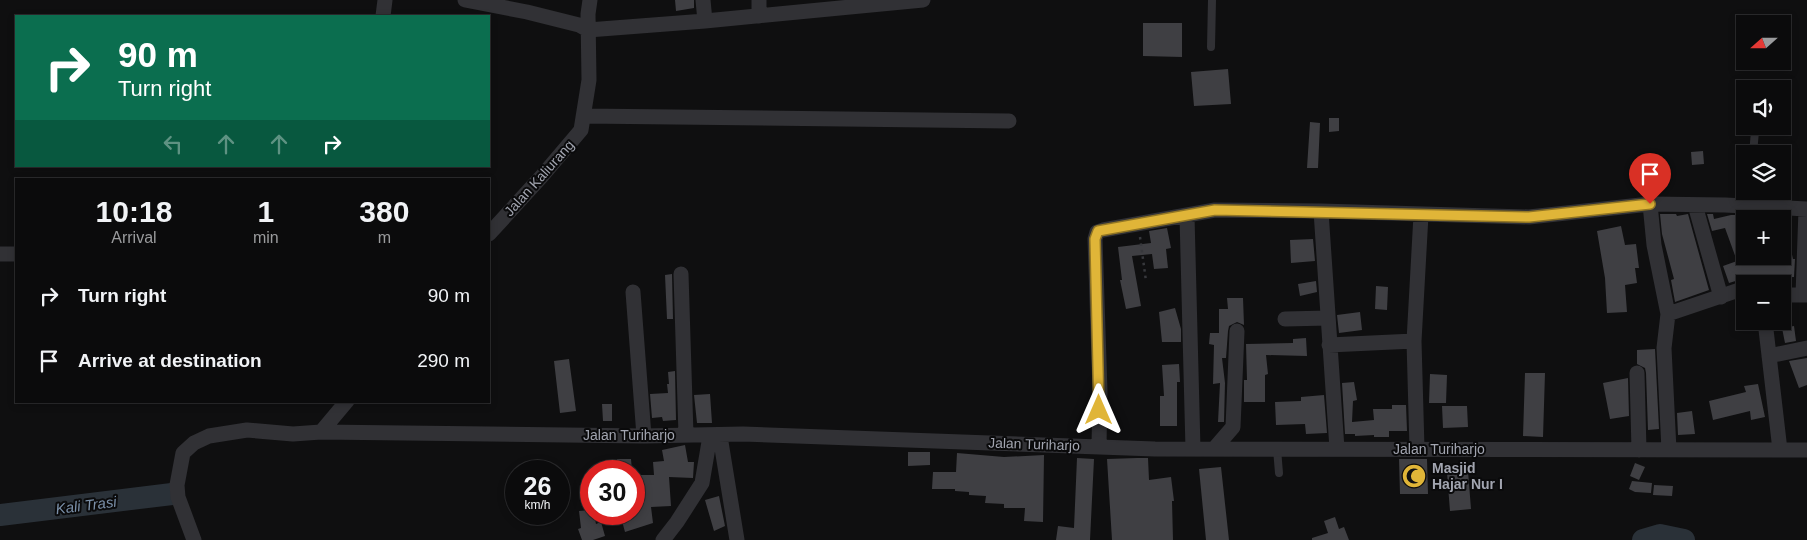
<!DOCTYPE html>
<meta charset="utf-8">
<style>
body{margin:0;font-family:Helvetica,sans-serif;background:#141415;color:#f1f3f6;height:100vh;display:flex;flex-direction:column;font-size:19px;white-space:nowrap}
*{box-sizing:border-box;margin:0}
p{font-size:16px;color:#9a9b9d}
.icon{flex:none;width:28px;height:28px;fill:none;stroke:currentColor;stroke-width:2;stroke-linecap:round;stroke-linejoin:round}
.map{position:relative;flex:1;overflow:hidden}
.sheet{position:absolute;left:15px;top:178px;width:475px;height:225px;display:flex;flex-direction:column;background:#0b0b0c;border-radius:0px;box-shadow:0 2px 8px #0003,0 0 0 1px #2b2b2d}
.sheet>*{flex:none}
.banner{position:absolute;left:15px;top:15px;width:475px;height:152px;border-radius:0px;box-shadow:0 2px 8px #0003,0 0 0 1px #2b2b2d;background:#0b6e4f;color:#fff;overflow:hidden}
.needle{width:32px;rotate:249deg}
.buttons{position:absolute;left:1736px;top:15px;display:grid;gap:10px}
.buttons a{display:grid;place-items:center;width:55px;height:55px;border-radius:0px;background:#0b0b0c;box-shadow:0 2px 8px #0003,0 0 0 1px #2b2b2d;font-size:25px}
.speed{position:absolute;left:505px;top:460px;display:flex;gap:10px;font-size:25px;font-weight:700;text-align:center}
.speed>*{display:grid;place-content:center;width:65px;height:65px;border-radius:50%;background:#0b0b0c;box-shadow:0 2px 8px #0003,0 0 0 1px #2b2b2d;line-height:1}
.speed small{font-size:12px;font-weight:400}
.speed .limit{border:8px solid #d22;background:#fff;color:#111}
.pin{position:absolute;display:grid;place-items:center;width:42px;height:42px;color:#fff;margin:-51px -21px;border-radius:50% 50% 50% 0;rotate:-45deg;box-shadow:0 0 5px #0007}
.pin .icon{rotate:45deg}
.me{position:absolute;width:55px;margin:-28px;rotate:0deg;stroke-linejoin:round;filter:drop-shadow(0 0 4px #0008)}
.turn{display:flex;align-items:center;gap:18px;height:105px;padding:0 20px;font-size:22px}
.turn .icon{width:65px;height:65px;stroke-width:2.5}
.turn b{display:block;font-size:35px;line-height:42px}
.lanes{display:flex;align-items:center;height:48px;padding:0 20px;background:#0003;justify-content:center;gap:25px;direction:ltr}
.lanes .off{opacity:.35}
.eta{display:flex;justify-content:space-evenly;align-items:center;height:85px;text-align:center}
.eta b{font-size:30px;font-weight:800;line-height:35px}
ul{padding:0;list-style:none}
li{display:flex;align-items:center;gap:15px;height:65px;padding:0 20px}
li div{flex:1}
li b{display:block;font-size:19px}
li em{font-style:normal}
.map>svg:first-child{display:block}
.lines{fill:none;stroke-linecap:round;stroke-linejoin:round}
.river{stroke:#2a3138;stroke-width:22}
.building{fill:#3f3f43}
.path{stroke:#37383c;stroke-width:2.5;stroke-dasharray:2.5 4;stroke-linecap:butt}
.service{stroke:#313135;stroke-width:8}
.minor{stroke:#313135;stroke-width:15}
.route-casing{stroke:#927624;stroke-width:12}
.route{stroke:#e0b538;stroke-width:9}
.labels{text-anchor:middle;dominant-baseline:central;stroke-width:4;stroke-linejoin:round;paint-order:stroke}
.street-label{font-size:14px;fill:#a2a5b0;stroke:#0a0a0b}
.poi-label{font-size:14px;font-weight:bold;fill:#a2a5b0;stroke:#0a0a0b;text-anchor:start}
.water-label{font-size:15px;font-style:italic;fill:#7b90a9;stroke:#0a0a0b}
</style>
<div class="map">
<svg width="1807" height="540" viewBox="0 0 1807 540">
<rect width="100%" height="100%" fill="#0f0f10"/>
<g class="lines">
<path class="river" d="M 0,515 L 172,494
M 1643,540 L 1660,535 L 1684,540"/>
</g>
<path class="building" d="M 675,0 L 694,0 L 694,8 L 676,11 Z
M 1143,23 L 1182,23 L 1182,57 L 1143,56 Z
M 1228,69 L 1231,104 L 1194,106 L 1191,72 Z
M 1329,118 L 1339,118 L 1339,131 L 1329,132 Z
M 1310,122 L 1320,123 L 1318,168 L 1307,168 Z
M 1703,151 L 1704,164 L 1692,165 L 1691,152 Z
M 1660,214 L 1676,214 L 1677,216 L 1688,214 L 1709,290 L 1675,302 L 1671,280 L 1674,279 L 1662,234 Z
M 1707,214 L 1713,214 L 1714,219 L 1731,215 L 1738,215 L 1740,223 L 1745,222 L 1745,256 L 1782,256 L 1782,234 L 1787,233 L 1793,259 L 1795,259 L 1794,277 L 1775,278 L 1753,283 L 1747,279 L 1742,279 L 1729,283 L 1723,266 L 1737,261 L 1725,228 L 1712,231 Z
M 1621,226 L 1625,245 L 1636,244 L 1639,268 L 1635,268 L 1637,283 L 1625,285 L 1627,312 L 1607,313 L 1605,278 L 1597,231 Z
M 1167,228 L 1171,248 L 1166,249 L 1168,268 L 1154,269 L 1152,254 L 1132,256 L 1141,306 L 1126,309 L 1120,280 L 1122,280 L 1118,247 L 1151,243 L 1149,231 Z
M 1313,239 L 1315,261 L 1291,263 L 1290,240 Z
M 672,274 L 673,319 L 667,319 L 665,275 Z
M 1316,281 L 1317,292 L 1300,296 L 1298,284 Z
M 1376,286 L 1388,287 L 1387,310 L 1375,309 Z
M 1227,298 L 1243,298 L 1244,325 L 1237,322 L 1229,326 L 1228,331 L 1226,358 L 1222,358 L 1225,383 L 1224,422 L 1218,422 L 1220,383 L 1213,384 L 1214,345 L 1209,344 L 1210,333 L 1219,333 L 1219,309 L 1228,309 Z
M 1175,308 L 1181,329 L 1181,342 L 1162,342 L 1159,312 Z
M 1360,312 L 1362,330 L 1339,333 L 1337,315 Z
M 1794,326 L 1796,341 L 1785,343 L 1782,328 Z
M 1306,338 L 1307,356 L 1266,355 L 1268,374 L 1265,375 L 1265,402 L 1244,402 L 1244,380 L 1247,380 L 1246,344 L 1293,343 L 1293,339 Z
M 1655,349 L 1659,429 L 1648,430 L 1646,373 L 1645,368 L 1637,364 L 1637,350 Z
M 1807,358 L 1807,385 L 1799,388 L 1789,361 Z
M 569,359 L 576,411 L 560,413 L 554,361 Z
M 1179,364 L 1180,382 L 1177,382 L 1177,426 L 1160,426 L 1160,396 L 1164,396 L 1162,365 Z
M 675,371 L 676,420 L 663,421 L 662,417 L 652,418 L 650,394 L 668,393 L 667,384 L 669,384 L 668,372 Z
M 1525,373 L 1545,373 L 1543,437 L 1523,436 Z
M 1430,374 L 1447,375 L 1446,403 L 1429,403 Z
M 1628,378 L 1629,416 L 1610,419 L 1603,383 Z
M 1354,382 L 1357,400 L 1353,401 L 1352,422 L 1374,420 L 1373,409 L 1392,409 L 1392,405 L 1406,405 L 1407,431 L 1389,431 L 1389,437 L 1374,437 L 1374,435 L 1355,436 L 1355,434 L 1345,434 L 1342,383 Z
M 1758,384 L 1765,417 L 1751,420 L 1750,411 L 1713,420 L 1709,401 L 1746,392 L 1744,386 Z
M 710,394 L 712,423 L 697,423 L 694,395 Z
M 1324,395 L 1327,433 L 1306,434 L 1305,424 L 1276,425 L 1275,402 L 1301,401 L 1301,397 Z
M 602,404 L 612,404 L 612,421 L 603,421 Z
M 1442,406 L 1467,406 L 1468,427 L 1443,428 Z
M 1692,411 L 1695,434 L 1678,435 L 1677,413 Z
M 685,445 L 688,462 L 694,462 L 693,478 L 669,477 L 671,506 L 651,507 L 653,523 L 625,532 L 622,521 L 634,518 L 634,475 L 654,475 L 653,462 L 664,461 L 662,450 Z
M 908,452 L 930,452 L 930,465 L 908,466 Z
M 957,453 L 1004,457 L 1044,455 L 1043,522 L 1024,521 L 1025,508 L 1004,508 L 1004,504 L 985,503 L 986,496 L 969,495 L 969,492 L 955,491 L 955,489 L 932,489 L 933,472 L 956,472 Z
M 1077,458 L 1094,459 L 1090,540 L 1056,540 L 1058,526 L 1074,528 Z
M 1137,458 L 1148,458 L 1149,480 L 1171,477 L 1174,501 L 1172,501 L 1173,540 L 1112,540 L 1107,459 Z
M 617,459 L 631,459 L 632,471 L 618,471 Z
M 1399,459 L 1427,459 L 1428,494 L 1400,494 Z
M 1635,463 L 1645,467 L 1639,480 L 1630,476 Z
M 1221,467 L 1229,540 L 1206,540 L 1199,469 Z
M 1468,471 L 1471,509 L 1450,511 L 1447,473 Z
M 1632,481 L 1652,483 L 1651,493 L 1635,492 L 1629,489 Z
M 1654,485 L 1673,486 L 1672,496 L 1653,495 Z
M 719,496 L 725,526 L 714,531 L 705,500 Z
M 591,510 L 591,514 L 594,514 L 596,524 L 601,522 L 605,536 L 593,540 L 582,540 L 578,529 L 581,528 L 579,511 Z
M 1335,517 L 1339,529 L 1344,527 L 1349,540 L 1312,540 L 1312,538 L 1328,533 L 1324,521 Z"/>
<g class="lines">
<path class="path" d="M 1140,237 L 1146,281"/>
<path class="service" d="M 1211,47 L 1212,0
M 1753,154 L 1755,131
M 1748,206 L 1749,191
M 1277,449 L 1279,473"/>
<path class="minor" d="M 465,0 L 527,12 L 579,25 L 588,30 L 705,21 L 923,0
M 703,0 L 705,21
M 759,0 L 759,16
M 383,16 L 385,0
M 584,116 L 1009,121
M 1650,204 L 1654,245 L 1668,314 L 1745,288
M 1695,205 L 1721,297
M 1187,216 L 1193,449
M 489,234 L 542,176 L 581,130 L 589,80 L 588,14 L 590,0
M 0,254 L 16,254
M 681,274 L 686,435
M 633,292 L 644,436
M 1782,295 L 1807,295
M 1803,295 L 1806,209
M 1668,314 L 1664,348 L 1669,450
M 1285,319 L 1328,318
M 1765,321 L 1780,450
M 1329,345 L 1414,341
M 1769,356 L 1807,348
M 1637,373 L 1639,450
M 321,432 L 347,401
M 720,436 L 737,540
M 1099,446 L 1100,391 L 1095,239 L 1097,232 L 1103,230 L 1215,210 L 1321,211
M 1214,449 L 1233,427 L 1237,331
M 1337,449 L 1321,211 L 1529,217 L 1650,204 L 1725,205 L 1807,209
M 1417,449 L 1414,341 L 1421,215
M 194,540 L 178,497 L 177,485 L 183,453 L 194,443 L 209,436 L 247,430 L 293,434 L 321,432 L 644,436 L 743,434 L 1155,449 L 1807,450
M 663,540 L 677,522 L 702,483 L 710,436"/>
</g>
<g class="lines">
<g class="route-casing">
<path id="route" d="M 1099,410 L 1095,239 L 1098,231 L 1215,210 L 1529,217 L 1650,204"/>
</g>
<use href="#route" class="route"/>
</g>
<defs>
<g id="mosque-disc" transform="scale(1.25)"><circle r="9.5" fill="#e0b538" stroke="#0a0a0b"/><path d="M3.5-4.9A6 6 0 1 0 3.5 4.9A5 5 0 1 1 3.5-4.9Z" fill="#111"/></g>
</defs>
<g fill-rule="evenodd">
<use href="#mosque-disc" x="1414" y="476"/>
</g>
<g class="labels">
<g class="street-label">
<text transform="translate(539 178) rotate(-48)">Jalan Kaliurang</text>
<text x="629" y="435">Jalan Turiharjo</text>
<text transform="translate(1034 444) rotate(2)">Jalan Turiharjo</text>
<text x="1439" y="449">Jalan Turiharjo</text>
</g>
<g class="poi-label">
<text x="1432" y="468">Masjid<tspan x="1432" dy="16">Hajar Nur I</tspan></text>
</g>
<g class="water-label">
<text transform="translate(86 505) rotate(-7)">Kali Trasi</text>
</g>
</g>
</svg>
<div class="buttons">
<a><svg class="needle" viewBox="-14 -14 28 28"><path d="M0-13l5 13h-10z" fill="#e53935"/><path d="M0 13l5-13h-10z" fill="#9a9b9d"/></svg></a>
<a><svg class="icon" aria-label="sound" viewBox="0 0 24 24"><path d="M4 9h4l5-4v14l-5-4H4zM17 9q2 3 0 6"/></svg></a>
<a><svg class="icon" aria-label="layers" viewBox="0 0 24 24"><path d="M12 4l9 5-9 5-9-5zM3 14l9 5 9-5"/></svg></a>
<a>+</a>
<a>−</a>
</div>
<div class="speed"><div>26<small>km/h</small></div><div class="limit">30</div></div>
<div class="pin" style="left:1650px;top:204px;background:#d93025"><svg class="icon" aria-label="arrive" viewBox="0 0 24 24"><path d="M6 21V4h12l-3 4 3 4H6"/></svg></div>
<svg class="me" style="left:1099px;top:410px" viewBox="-20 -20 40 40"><path d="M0-17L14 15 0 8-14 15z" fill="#e0b538" stroke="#fff" stroke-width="4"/></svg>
<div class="banner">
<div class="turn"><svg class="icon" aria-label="right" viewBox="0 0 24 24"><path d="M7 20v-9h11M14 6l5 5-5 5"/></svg><div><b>90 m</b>Turn right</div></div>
<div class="lanes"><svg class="icon off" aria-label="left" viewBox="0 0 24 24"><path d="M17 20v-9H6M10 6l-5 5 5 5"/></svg><svg class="icon off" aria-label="ahead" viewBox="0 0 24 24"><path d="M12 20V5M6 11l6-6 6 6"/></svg><svg class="icon off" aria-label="ahead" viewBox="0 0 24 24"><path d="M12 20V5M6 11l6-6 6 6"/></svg><svg class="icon" aria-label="right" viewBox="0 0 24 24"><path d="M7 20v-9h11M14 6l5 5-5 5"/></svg></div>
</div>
<section class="sheet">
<div class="eta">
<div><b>10:18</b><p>Arrival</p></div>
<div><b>1</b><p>min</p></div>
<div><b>380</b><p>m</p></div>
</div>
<ul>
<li><svg class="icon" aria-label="right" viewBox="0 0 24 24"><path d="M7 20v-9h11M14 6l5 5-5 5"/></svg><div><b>Turn right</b></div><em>90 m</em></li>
<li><svg class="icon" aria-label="arrive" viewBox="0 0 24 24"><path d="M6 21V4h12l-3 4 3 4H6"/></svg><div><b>Arrive at destination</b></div><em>290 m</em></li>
</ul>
</section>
</div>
